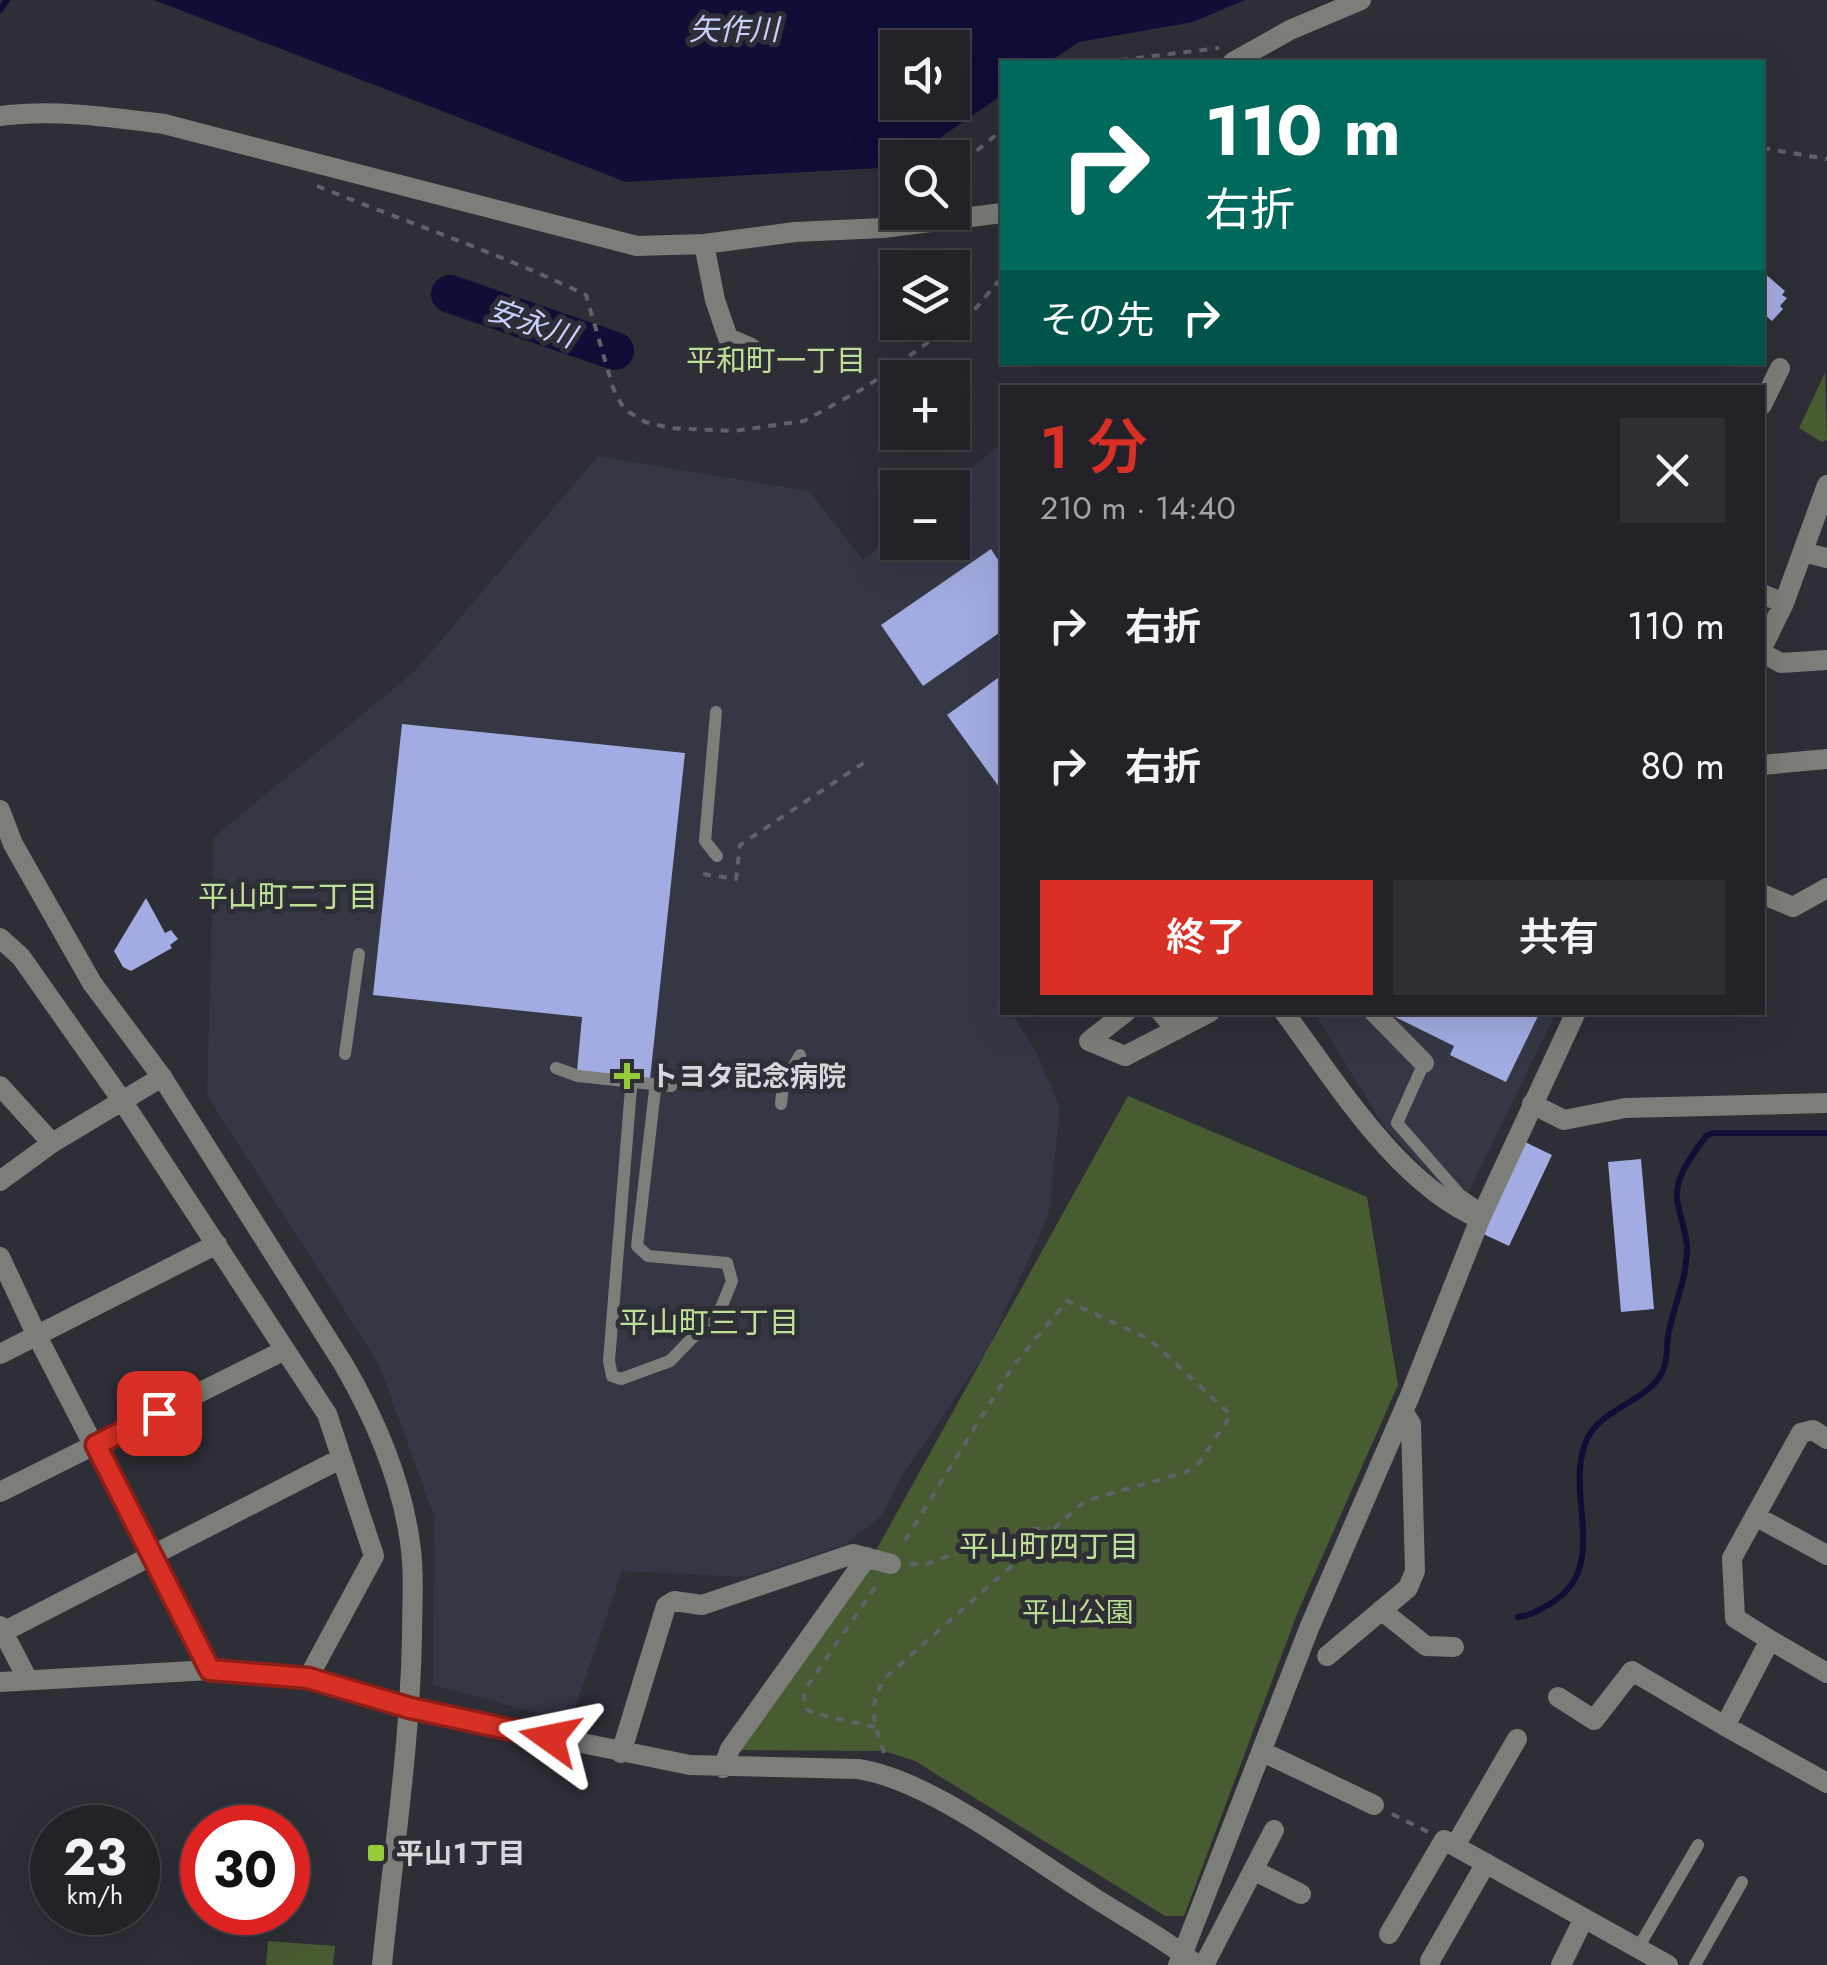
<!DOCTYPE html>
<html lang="ja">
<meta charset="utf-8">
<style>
body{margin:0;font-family:Jost,"Noto Sans JP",sans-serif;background:#2e2f34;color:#f1f3f6;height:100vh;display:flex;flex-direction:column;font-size:38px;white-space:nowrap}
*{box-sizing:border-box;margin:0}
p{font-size:32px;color:#a2a4a8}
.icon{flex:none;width:55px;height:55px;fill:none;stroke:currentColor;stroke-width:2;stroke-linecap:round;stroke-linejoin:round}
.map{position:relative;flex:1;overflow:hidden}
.details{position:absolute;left:1000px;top:385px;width:765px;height:630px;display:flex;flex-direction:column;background:#222228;border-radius:0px;box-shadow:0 10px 40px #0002,0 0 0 2px #3f3f45}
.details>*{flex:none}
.top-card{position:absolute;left:1000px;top:60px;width:765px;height:305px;border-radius:0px;box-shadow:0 10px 40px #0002,0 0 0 2px #3f3f45;background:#00695c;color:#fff;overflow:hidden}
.fabs{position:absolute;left:880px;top:30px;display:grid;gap:20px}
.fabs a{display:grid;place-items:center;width:90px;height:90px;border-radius:0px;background:#222228;box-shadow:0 10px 40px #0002,0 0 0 2px #3f3f45;font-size:50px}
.speed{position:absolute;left:30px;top:1805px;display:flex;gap:20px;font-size:50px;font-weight:700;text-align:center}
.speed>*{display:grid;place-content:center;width:130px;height:130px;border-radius:50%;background:#222228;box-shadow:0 10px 40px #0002,0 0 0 2px #3f3f45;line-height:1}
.speed small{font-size:25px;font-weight:400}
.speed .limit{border:15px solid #d22;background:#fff;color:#111}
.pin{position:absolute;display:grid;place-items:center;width:85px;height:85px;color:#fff;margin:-42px;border-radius:20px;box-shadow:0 5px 15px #0006}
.me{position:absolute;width:110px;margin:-55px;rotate:282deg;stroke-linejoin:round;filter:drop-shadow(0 0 8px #0008)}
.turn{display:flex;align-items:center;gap:35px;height:210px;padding:0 40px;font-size:45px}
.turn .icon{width:130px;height:130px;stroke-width:2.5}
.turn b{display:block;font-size:70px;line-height:85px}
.then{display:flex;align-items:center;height:95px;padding:0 40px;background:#0003;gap:20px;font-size:38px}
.round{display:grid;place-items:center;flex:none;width:105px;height:105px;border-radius:0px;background:#2e2f34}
.overview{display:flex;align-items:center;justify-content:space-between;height:170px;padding:0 40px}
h1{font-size:60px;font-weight:600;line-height:75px;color:#d93025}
.button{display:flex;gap:20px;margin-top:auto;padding:20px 40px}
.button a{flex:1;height:115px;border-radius:0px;background:#d93025;color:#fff;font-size:40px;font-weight:600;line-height:115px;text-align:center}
.button a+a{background:#2e2f34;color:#f1f3f6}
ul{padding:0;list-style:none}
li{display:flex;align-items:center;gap:30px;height:140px;padding:0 40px}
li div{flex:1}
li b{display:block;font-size:38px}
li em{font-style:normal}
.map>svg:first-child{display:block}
.built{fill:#353745}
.green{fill:#495b31}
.water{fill:#0f0e37;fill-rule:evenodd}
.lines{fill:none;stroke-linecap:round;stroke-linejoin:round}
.stream{stroke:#0f0e37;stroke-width:6}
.river{stroke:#0f0e37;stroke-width:38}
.building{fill:#a3ace2}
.path{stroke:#606169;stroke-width:4;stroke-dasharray:8 8;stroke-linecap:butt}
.service{stroke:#7c7e7a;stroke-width:12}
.minor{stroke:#7c7e7a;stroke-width:20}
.tertiary{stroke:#7c7e7a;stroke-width:20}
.route-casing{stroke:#8d1f18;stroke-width:25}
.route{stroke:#d93025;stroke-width:18}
.poi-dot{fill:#96cc39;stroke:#2d2e36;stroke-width:4}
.labels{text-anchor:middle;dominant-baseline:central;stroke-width:10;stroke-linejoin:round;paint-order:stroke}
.poi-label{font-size:28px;font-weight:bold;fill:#d6d7dd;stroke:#2d2e36;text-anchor:start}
.park-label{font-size:28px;fill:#badc8f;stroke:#2d2e36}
.water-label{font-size:30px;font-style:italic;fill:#c8d0fe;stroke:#2d2e36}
.neighbourhood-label{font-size:30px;fill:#bfdf97;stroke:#2d2e36}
</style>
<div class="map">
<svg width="1827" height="1965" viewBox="0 0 1827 1965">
<rect width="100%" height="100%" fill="#2d2e36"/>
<path class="built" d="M 997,447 L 1002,452 L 1002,1012 L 1012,1013 L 1038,1056 L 1060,1108 L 1049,1214 L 987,1351 L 901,1477 L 882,1516 L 843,1546 L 746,1577 L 622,1571 L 570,1722 L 433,1685 L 434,1516 L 379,1364 L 207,1095 L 214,837 L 415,671 L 598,456 L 809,491 L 863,560 L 897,531 L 898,542 L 952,542 L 952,488 L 949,487 Z
M 1315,1013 L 1556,1013 L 1461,1207 L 1383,1125 Z"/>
<path class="green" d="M 1825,373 L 1827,440 L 1822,442 L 1799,428 Z
M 1128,1096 L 1367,1197 L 1398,1385 L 1297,1614 L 1184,1916 L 1165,1916 L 915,1761 L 884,1751 L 739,1750 L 869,1563 Z
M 268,1941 L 335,1946 L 333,1965 L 266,1965 Z"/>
<path class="water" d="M 154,0 L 1245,0 L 1193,22 L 1079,42 L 1049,62 L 1002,62 L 1002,95 L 912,157 L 898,158 L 897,167 L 626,182 ZM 898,48 L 952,48 L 952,102 L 898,102 Z"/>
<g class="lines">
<path class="stream" d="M 0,10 L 7,0
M 1518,1617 C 1532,1615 1541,1609 1553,1602 C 1611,1565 1563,1491 1587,1439 C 1603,1406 1652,1401 1664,1368 C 1668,1357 1666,1343 1669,1331 C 1675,1303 1687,1277 1687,1249 C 1687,1231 1678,1214 1677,1197 C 1676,1174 1694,1153 1706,1136 L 1713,1133 L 1827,1133"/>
<path class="river" d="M 450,294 L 615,351"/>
</g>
<path class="building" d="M 1762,271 L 1785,291 L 1782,295 L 1787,298 L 1780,306 L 1783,309 L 1772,321 L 1765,315 L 1762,318 Z
M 991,549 L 1002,566 L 1002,631 L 923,686 L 881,625 Z
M 1002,675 L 1002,791 L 947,715 Z
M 402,724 L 685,753 L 650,1079 L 577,1071 L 582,1017 L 373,995 Z
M 146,898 L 165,933 L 171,930 L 178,939 L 170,945 L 172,948 L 131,971 L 123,967 L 114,951 Z
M 1385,1012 L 1540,1012 L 1506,1082 L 1450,1055 L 1454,1046 Z
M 1523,1141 L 1552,1155 L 1509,1246 L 1479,1232 Z
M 1641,1159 L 1654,1309 L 1621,1312 L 1608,1162 Z"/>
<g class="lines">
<path class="path" d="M 1104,62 L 1219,48
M 1762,148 L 1827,159
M 952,171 L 1002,130
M 317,186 C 406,222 499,253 586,295 L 613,388 L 624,409 L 645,422 L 670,428 L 734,431 L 804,421 L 866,387 L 976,308 L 1002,277
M 703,874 L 736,879 L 740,845 L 865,762
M 910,1564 L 927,1564 L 1008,1532 L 1049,1527
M 875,1727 L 813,1713 L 805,1708 L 804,1691 L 880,1580
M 884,1753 C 874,1722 867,1707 885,1678 L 1085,1501 L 1186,1472 L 1199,1463 L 1231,1415 L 1149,1339 L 1067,1301 L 1013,1366 L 901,1547
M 1392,1814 L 1428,1832"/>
<path class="service" d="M 716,712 L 705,841 L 717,856
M 345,1054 L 359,954
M 1424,1063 L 1397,1123 L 1460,1195 L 1484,1211
M 556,1068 L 578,1076 L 671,1086
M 631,1088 L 609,1361 L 612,1376 L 621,1379 L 670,1361 L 721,1308 L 732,1281 L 727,1263 L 648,1256 L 637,1246 L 655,1090
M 781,1104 L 783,1085 L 800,1055
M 1638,1948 L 1698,1845
M 1695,1965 L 1742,1882"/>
<path class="minor" d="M 1233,62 L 1290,30 L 1361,0
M 0,116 C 55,109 109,117 164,124 L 637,246 L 704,244 L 795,232 L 883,228 L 1002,213
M 704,244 L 715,300 L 728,338 L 751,348
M 1762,405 L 1780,368
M 1803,552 L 1827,558
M 1762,594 L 1784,603
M 1762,648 L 1784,603 L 1827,485
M 1762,653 L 1781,663 L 1827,660
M 1762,765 L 1827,759
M 1762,894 L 1793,907 L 1827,888
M 0,938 L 21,957 L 121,1099 L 327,1414 L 374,1556 L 308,1678
M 1126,1012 L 1089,1041 L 1125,1056 L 1210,1012
M 1161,1012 L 1176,1030
M 1284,1012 C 1337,1083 1397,1183 1480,1219
M 1374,1012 L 1424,1063
M 0,1086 L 52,1143
M 0,1181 L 52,1143 L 162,1077
M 0,1257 L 37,1336 L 210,1670
M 0,1354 L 217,1244
M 1827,1439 L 1813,1430 L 1801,1433 L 1732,1558 L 1735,1618 L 1770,1640 L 1725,1726 L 1827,1783
M 0,1492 L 285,1350
M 1755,1516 L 1827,1555
M 1381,1610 L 1426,1646 L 1454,1647
M 0,1626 L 28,1680
M 3,1632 L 340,1459
M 1770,1640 L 1827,1673
M 1327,1656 L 1408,1588 L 1415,1571 L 1411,1424 L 1403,1411
M 0,1682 L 210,1670 L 290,1675 L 410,1708 L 690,1765 L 858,1769 C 928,1779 1025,1854 1087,1893 C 1123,1917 1163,1937 1197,1965
M 1558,1697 L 1594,1720 L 1632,1671 L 1725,1726
M 1263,1752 L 1374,1805
M 621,1753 L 666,1606 L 674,1601 L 702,1605 L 853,1554 L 891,1564
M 723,1768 L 730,1749 L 867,1557
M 1455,1846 L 1517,1739
M 1253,1870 L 1301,1894
M 1389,1934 L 1444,1840 L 1668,1965
M 1183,1953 L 1310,1626 L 1409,1398 L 1480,1219 L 1576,1012
M 1430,1961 L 1486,1863
M 1204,1965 L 1274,1830
M 1561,1965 L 1584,1918"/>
<path class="tertiary" d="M 0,810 L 13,844 L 92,983 L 162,1077 L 344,1365 C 374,1417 400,1477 409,1536 C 415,1569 412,1603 412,1636 C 410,1746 393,1855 382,1965
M 1532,1104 L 1564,1120 L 1625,1108 L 1827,1103
M 1178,1965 L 1183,1953"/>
</g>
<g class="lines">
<g class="route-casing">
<path id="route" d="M 159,1413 L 96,1445 L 210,1670 L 308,1678 L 410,1708 L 550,1738"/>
</g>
<use href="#route" class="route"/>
</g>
<g class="poi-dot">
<path d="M622 1061h10v10h10v10h-10v10h-10v-10h-10v-10h10z"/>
<rect x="366" y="1843" width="20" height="20" rx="5"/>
</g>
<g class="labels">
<g class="poi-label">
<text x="650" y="1076">トヨタ記念病院</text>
<text x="396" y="1853">平山１丁目</text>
</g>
<g class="park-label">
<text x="1078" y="1612">平山公園</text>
</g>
<g class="water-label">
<text x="734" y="29">矢作川</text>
<text transform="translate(532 323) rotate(19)">安永川</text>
</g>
<g class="neighbourhood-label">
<text x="776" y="360">平和町一丁目</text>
<text x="288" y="896">平山町二丁目</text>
<text x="709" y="1322">平山町三丁目</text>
<text x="1049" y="1546">平山町四丁目</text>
</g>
</g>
</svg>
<div class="fabs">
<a><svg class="icon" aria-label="sound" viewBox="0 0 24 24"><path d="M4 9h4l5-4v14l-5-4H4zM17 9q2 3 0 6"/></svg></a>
<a><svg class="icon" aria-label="search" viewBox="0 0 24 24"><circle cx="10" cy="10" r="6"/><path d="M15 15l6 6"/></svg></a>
<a><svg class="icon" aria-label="layers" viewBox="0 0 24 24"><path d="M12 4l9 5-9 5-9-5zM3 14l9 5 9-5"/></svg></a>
<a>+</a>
<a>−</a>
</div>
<div class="speed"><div>23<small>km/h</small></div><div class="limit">30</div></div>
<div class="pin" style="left:159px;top:1413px;background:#d93025"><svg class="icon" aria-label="arrive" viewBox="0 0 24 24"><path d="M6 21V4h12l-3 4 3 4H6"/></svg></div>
<svg class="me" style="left:550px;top:1738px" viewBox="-20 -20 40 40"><path d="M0-17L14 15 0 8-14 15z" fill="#d93025" stroke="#fff" stroke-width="4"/></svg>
<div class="top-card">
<div class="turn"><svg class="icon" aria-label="right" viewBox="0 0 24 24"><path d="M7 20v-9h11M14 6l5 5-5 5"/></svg><div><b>110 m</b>右折</div></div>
<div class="then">その先<svg class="icon" aria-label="right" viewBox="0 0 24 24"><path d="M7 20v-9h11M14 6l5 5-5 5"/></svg></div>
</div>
<section class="details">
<div class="overview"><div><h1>1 分</h1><p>210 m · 14:40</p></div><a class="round"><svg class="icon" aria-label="close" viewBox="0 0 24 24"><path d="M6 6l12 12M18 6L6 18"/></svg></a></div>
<ul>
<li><svg class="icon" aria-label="right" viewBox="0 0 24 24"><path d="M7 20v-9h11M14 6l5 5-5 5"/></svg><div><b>右折</b></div><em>110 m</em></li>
<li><svg class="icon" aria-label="right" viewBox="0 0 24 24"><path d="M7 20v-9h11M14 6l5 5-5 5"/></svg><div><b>右折</b></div><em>80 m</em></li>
</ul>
<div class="button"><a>終了</a><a>共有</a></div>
</section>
</div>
